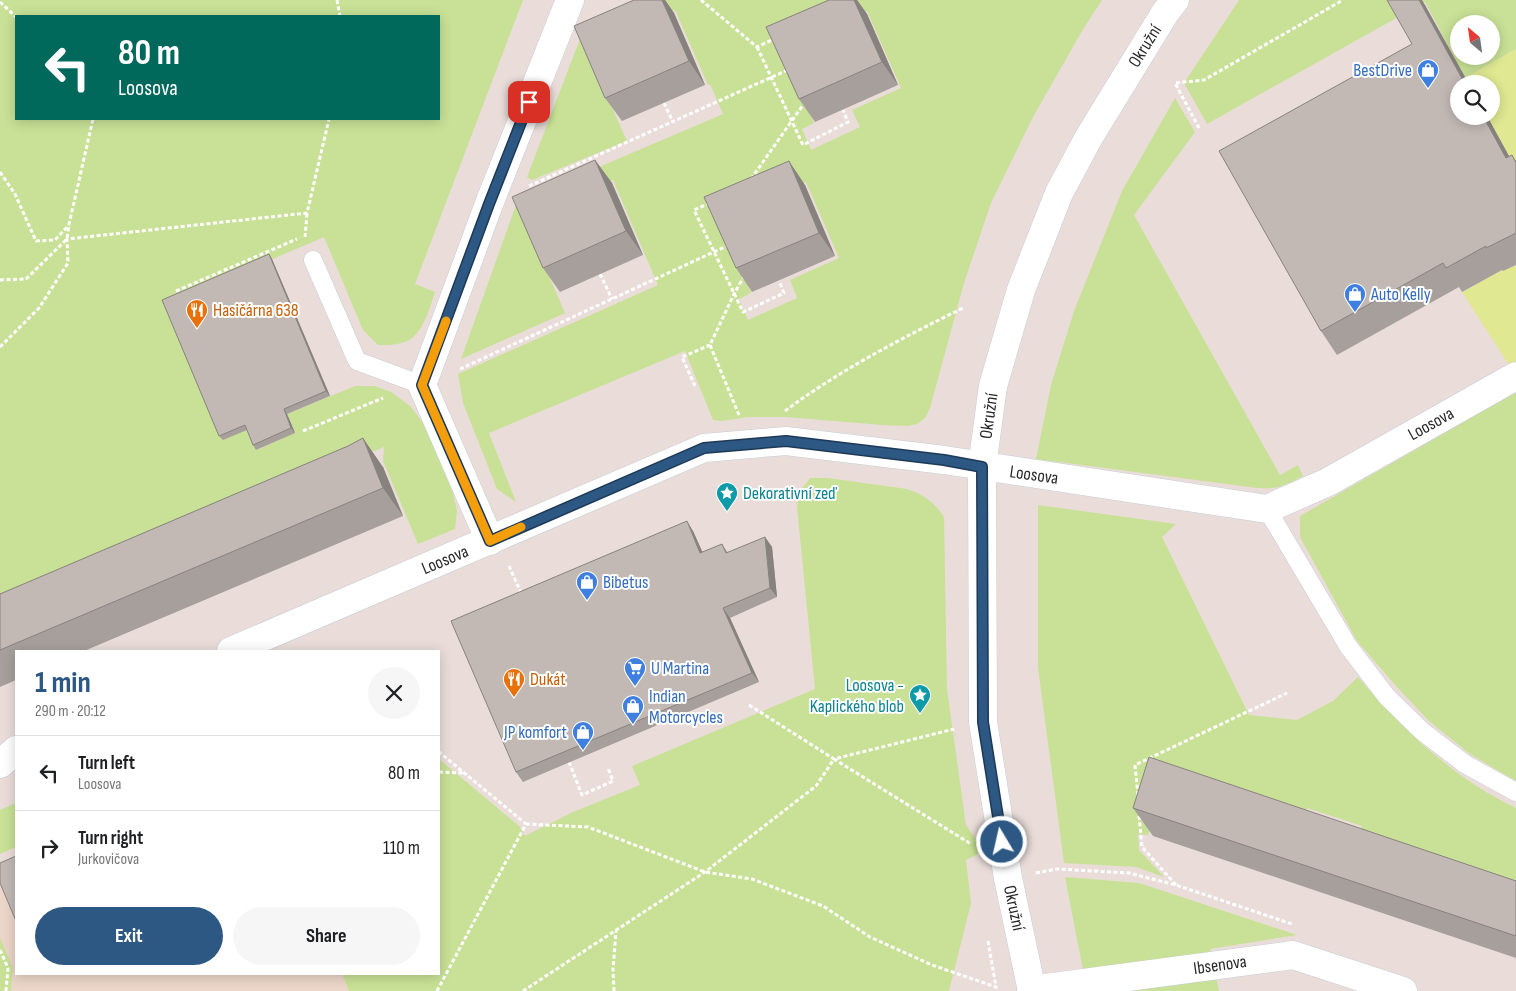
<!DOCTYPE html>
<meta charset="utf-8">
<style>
body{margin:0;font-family:"Sofia Sans Condensed",sans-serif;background:#f6f6f6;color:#202124;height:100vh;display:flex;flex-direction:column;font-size:19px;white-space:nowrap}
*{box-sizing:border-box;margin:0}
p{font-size:16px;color:#757577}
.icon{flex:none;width:28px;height:28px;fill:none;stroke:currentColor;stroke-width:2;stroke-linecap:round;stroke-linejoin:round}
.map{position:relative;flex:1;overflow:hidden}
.side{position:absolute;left:15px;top:650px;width:425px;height:325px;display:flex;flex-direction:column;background:#fff;border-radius:0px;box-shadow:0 2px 12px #0003}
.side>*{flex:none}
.banner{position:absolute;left:15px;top:15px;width:425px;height:105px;border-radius:0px;box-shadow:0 2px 12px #0003;background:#00695c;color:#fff;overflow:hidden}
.needle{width:32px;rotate:331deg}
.fabs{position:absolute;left:1450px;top:15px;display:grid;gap:10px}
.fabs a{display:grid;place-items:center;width:50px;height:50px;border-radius:50%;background:#fff;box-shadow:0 2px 12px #0003;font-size:25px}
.pin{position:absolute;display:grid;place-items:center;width:42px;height:42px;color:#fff;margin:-21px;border-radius:10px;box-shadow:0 2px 8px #0006}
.me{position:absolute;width:55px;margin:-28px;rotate:351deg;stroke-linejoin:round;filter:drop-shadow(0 0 4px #0008)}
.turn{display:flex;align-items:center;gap:18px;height:105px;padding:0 20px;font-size:22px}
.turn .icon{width:65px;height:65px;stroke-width:2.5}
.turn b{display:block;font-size:35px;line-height:42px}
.round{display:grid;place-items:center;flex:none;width:52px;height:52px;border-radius:26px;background:#f6f6f6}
.summary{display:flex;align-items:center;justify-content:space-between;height:85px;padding:0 20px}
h1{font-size:30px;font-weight:700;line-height:38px;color:#2c5883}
.action{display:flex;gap:10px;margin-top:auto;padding:10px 20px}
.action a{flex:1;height:58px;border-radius:30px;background:#2c5883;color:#fff;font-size:20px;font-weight:700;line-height:58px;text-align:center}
.action a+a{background:#f6f6f6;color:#202124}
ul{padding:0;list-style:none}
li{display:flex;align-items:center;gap:15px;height:75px;padding:0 20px;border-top:1px solid #e0e0e0}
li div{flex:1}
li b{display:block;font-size:19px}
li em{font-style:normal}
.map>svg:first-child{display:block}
.education{fill:#ecd5c9}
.green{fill:#c8e196;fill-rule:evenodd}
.pitch{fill:#e0e892}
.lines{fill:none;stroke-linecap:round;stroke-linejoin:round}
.lane-casing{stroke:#c5cdd6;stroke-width:19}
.street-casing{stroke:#c5cdd6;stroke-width:29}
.secondary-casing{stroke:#c5cdd6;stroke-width:29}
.path{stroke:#fff;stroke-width:3;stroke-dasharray:4 2.5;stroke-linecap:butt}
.lane{stroke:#fff;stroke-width:18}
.street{stroke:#fff;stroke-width:28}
.secondary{stroke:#fff;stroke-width:28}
.wall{fill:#a79f9c}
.shaded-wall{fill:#88827f}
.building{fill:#c2b9b5;stroke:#88827f}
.route-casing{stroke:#1d3955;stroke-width:12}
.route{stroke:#2c5883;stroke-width:9}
.slow{stroke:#f59e0b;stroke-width:9}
.labels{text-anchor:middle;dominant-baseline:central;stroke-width:4;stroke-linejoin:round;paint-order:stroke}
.street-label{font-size:18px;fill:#282828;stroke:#fff}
.shop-label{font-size:18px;fill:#366cbe;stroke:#fff;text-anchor:start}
.food-label{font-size:18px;fill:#c56008;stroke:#fff;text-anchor:start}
.culture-label{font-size:18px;fill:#0d838f;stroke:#fff;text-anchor:start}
</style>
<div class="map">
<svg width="1516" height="991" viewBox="0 0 1516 991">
<rect width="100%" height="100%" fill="#eaddd9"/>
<path class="education" d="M 16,862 L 16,974 L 342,974 L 349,991 L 11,991 L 13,968 L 0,938 L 0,869 Z"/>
<path class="green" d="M 0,0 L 523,0 L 415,284 L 435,292 C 430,307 425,327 412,338 C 404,345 388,345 378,345 L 363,330 L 324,237 L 165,305 L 248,430 L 257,450 L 294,433 L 287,414 L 355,386 L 375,386 L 391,392 L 410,406 L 424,424 L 453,493 L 457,511 L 455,529 L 418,544 L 383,461 L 384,447 L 0,610 ZM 16,16 L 439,16 L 439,119 L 16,119 Z
M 655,0 L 1102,0 L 1082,31 L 1033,117 L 991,203 L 964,283 L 930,408 L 925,418 L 917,424 L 908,426 L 882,425 L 785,417 L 747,417 L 722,421 L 713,420 L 685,351 L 489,433 L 516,502 L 497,489 L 463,403 L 458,374 L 658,285 L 613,180 L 524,219 L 565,313 L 461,359 L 517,202 L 723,114 L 710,84 L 708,85 L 675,10 L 586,49 L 627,141 L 532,180 L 527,177 L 583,31 ZM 867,11 L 901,88 L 852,110 L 860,127 L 811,150 L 802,129 L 814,123 L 778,41 L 829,28 ZM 806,182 L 839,258 L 790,280 L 797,298 L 748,320 L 739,299 L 751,293 L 716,210 L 768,198 Z
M 1239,0 L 1516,0 L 1516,49 L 1465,78 C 1451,53 1439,27 1425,2 L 1207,124 L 1184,83 ZM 1459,24 L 1491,24 L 1491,56 L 1459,56 Z
M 1175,98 L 1195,132 L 1134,215 L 1280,475 L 1298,465 L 1303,476 C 1286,485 1277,490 1257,488 L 1036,459 L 1051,385 L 1074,311 L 1122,191 Z
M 1516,392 L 1516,781 L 1470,754 L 1429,721 L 1396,686 L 1357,641 L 1300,537 L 1300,516 Z
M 810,478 L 828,478 L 907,489 C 923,494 935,503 944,517 L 947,689 L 966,825 L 984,851 L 966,860 L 971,903 L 949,991 L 349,991 L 342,974 L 439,974 L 439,759 L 519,826 L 525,836 L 573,812 L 640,785 L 632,766 L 815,689 L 797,507 L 800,491 Z
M 1038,505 L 1176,524 L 1162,537 L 1249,715 L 1297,720 L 1333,701 L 1358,677 C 1403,730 1453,778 1516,808 L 1516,889 L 1359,837 L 1362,826 L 1307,808 L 1303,819 L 1164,787 L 1148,835 L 1138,834 L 1139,850 L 1164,877 L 1136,867 L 1064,863 L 1038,668 Z
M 16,803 L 16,847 L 0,854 L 0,810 Z
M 1065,877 L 1139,883 L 1297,935 L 1210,949 L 1219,991 L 1087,991 Z
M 0,938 L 13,968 L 11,991 L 0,991 Z"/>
<path class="pitch" d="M 1516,49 L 1516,169 L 1487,116 L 1491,116 L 1491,84 L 1468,84 L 1465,78 Z
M 1516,265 L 1516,376 L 1462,292 L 1502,270 Z"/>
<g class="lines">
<g class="lane-casing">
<path id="lane" d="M 313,260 L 357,361 L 422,385
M 1267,509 L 1348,646 L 1387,697 L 1423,732 L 1465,764 L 1516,792"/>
</g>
<g class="street-casing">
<path id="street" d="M 490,541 L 422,385 L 489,204 L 570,0
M 231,651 L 704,448 L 786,441 L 944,460 L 1267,509 L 1328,482 L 1516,376
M 0,764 L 16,750
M 1031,990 L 1293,955 L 1403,991"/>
</g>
<g class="secondary-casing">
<path id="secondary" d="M 1032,991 L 1008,878 L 983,722 L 982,467 L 989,415 L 993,386 L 1021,290 L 1059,193 L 1089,137 L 1165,13 L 1175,0"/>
</g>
<path class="path" d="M 337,0 L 340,16
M 701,0 L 757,47 L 774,39
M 0,2 L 16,17
M 757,47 L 803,145 L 848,122 L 843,110
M 664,103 L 673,122
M 1199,128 L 1175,83 L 1204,80 L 1343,0
M 0,172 L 15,194 L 36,241 L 55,240 L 69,225
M 751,179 L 805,102
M 529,186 L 790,69
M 710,203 L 694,210 L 743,312 L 784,293 L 779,281
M 305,237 L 307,213
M 600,274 L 612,299
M 0,280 L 26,279 L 67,239 L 69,224 L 93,119
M 176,291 L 297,239
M 0,347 L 39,308 L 68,263 L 67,239 L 307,213 L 329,119
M 460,369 L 729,245
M 695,386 L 682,357 L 710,345
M 785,411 C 840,370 902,338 963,308
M 739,415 L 710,345 L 735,292 L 745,275
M 303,431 L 383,398
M 509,566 L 522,595
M 749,705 L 834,759 L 954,729
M 569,762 L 582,795 L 613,781 L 608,768
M 439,772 L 463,773
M 1138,795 L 1135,765 L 1287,693
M 1139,816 L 1142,847 L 1176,885
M 526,824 L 588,827 L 705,872 L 752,879 L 823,906 L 870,937 L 932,965 L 996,987 L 997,991
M 1036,873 L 1057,869 L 1129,873 L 1176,885 L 1292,924
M 988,941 L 996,987
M 0,950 L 8,968 L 6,991
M 437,991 L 526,824 L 439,752
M 523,991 L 705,872 L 816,786 L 834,759 L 971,844
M 614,991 L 613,969 L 616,931"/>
<use href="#lane" class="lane"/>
<use href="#street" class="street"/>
<use href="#secondary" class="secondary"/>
</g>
<path class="wall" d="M 634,0 L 665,0 L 674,13 L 705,85 L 622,121 L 605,98 Z
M 829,0 L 857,0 L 867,14 L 898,85 L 815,122 L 799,99 Z
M 1425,5 L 1459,116 L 1487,116 L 1509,156 L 1512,155 L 1516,161 L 1516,265 L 1503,271 L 1502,270 L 1462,292 L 1459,287 L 1337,355 L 1321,331 L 1412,44 Z
M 595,160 L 612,183 L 643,255 L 560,292 L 543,268 Z
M 805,185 L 835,256 L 752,292 L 736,268 Z
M 269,254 L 272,259 L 330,396 L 287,414 L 295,433 L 256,450 L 253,445 L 247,430 L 223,440 L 219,436 Z
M 383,467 L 403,516 L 84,651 L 16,651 L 16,680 L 0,687 L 0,594 Z
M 693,531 L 702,552 L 722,544 L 728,553 L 765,537 L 772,547 L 777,597 L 730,618 L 759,682 L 523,782 L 516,772 Z
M 1133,808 L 1516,881 L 1516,958 L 1153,836 Z"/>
<path class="shaded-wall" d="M 662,0 L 665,0 L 674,13 L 705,85 L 689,61 Z
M 854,0 L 857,0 L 867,14 L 898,85 L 882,62 Z
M 1419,0 L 1422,0 L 1425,5 L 1469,84 L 1465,84 Z
M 1483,116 L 1487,116 L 1516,169 L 1506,158 Z
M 595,160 L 612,183 L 643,255 L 626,231 Z
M 789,161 L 805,185 L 835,256 L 819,233 Z
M 269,254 L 272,259 L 330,396 L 326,391 Z
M 284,409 L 287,414 L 295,433 L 291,428 Z
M 363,438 L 383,467 L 403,516 L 383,488 Z
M 687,521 L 693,531 L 707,562 L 700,553 Z
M 765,537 L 772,547 L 777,597 L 770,588 Z
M 723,608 L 730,618 L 759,682 L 752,673 Z"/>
<path class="building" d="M 634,0 L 662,0 L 689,61 L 605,98 L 574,26 Z
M 829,0 L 854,0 L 882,62 L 799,99 L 766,27 Z
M 1387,0 L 1419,0 L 1465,84 L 1459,84 L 1459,116 L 1483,116 L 1506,158 L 1512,155 L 1516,163 L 1516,233 L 1486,248 L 1486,246 L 1446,268 L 1443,263 L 1321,331 L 1219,151 L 1412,44 Z
M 595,160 L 626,231 L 543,268 L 512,197 Z
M 789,161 L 819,233 L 736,268 L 704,197 Z
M 269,254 L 326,391 L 284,409 L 291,428 L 253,445 L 245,425 L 219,436 L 162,300 Z
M 363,438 L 383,488 L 0,650 L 0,594 L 348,446 Z
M 687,521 L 700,553 L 722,544 L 726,553 L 765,537 L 770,588 L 723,608 L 752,673 L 516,772 L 451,621 Z
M 1149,757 L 1516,881 L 1516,936 L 1133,808 Z
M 16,856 L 16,921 L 0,883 L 0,863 Z"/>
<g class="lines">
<g class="route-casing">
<path id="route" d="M 529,102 L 489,204 L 422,385 L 490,541 L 704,448 L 786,441 L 944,460 L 982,467 L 983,722 L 1002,842"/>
</g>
<use href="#route" class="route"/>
<path class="slow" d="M 446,321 L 422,385 L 490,541 L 521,527"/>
</g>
<defs>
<g id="shop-pin" transform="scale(1.125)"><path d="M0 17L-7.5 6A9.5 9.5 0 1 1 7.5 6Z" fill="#3f7fe0" stroke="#fff"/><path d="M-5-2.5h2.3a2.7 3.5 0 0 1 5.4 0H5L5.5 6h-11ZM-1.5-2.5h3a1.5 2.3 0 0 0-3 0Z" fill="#fff"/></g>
<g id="restaurant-pin" transform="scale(1.125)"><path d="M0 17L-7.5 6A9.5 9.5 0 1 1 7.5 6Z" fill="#e8710a" stroke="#fff"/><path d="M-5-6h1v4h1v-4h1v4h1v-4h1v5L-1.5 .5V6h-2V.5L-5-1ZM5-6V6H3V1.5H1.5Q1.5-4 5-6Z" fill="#fff"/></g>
<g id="sight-pin" transform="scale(1.125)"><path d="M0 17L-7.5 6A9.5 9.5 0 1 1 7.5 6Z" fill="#0f9aa8" stroke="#fff"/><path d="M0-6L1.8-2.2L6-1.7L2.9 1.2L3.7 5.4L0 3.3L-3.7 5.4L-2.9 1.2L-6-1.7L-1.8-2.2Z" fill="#fff"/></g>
<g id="supermarket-pin" transform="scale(1.125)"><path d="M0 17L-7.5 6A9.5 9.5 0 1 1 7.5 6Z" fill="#3f7fe0" stroke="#fff"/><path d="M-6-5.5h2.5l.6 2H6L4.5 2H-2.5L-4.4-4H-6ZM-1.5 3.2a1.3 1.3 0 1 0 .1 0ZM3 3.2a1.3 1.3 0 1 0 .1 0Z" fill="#fff"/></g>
</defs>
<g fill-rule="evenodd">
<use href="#shop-pin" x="1428" y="70"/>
<use href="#shop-pin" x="1355" y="294"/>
<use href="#restaurant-pin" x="197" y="310"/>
<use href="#sight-pin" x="727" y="493"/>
<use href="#shop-pin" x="587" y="582"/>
<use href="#supermarket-pin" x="635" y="668"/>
<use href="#restaurant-pin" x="514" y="679"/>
<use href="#sight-pin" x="920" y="695"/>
<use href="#shop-pin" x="633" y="706"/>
<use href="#shop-pin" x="583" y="732"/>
</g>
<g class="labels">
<g class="street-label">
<text transform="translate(1145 46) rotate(-58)">Okružní</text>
<text transform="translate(989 416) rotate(-82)">Okružní</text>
<text transform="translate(1431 424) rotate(-29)">Loosova</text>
<text transform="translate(1034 475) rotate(8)">Loosova</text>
<text transform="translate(445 560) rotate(-23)">Loosova</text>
<text transform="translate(1014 908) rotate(78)">Okružní</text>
<text transform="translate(1220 965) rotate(-8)">Ibsenova</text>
</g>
<g class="shop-label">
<text x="1412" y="70" text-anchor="end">BestDrive</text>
<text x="1371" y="294">Auto Kelly</text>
<text x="603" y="582">Bibetus</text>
<text x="651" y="668">U Martina</text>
<text x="649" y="696">Indian<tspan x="649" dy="21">Motorcycles</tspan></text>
<text x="567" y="732" text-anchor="end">JP komfort</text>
</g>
<g class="food-label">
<text x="213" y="310">Hasičárna 638</text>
<text x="530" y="679">Dukát</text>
</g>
<g class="culture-label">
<text x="743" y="493">Dekorativní zeď</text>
<text x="904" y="685" text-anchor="end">Loosova -<tspan x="904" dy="21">Kaplického blob</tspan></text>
</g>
</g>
</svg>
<div class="fabs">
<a><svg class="needle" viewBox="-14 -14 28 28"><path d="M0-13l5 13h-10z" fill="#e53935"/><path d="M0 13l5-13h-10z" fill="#757577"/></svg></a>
<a><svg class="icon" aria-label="search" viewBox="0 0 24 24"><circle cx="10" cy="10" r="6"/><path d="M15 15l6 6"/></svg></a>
</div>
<div class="pin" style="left:529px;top:102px;background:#d93025"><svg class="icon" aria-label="arrive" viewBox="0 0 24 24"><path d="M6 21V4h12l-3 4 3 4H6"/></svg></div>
<svg class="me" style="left:1002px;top:842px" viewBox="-20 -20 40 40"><circle r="17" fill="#2c5883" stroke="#fff" stroke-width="3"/><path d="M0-11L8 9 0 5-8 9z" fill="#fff"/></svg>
<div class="banner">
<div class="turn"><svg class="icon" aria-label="left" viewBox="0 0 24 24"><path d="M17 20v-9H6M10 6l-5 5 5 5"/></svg><div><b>80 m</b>Loosova</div></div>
</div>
<section class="side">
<div class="summary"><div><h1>1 min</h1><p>290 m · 20:12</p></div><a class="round"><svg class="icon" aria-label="close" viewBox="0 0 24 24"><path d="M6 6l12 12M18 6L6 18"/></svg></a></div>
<ul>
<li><svg class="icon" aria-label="left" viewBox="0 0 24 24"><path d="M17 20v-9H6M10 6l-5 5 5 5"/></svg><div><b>Turn left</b><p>Loosova</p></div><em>80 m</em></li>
<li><svg class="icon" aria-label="right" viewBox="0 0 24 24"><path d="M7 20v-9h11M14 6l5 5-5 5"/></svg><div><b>Turn right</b><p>Jurkovičova</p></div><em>110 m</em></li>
</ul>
<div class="action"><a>Exit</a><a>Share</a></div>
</section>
</div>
